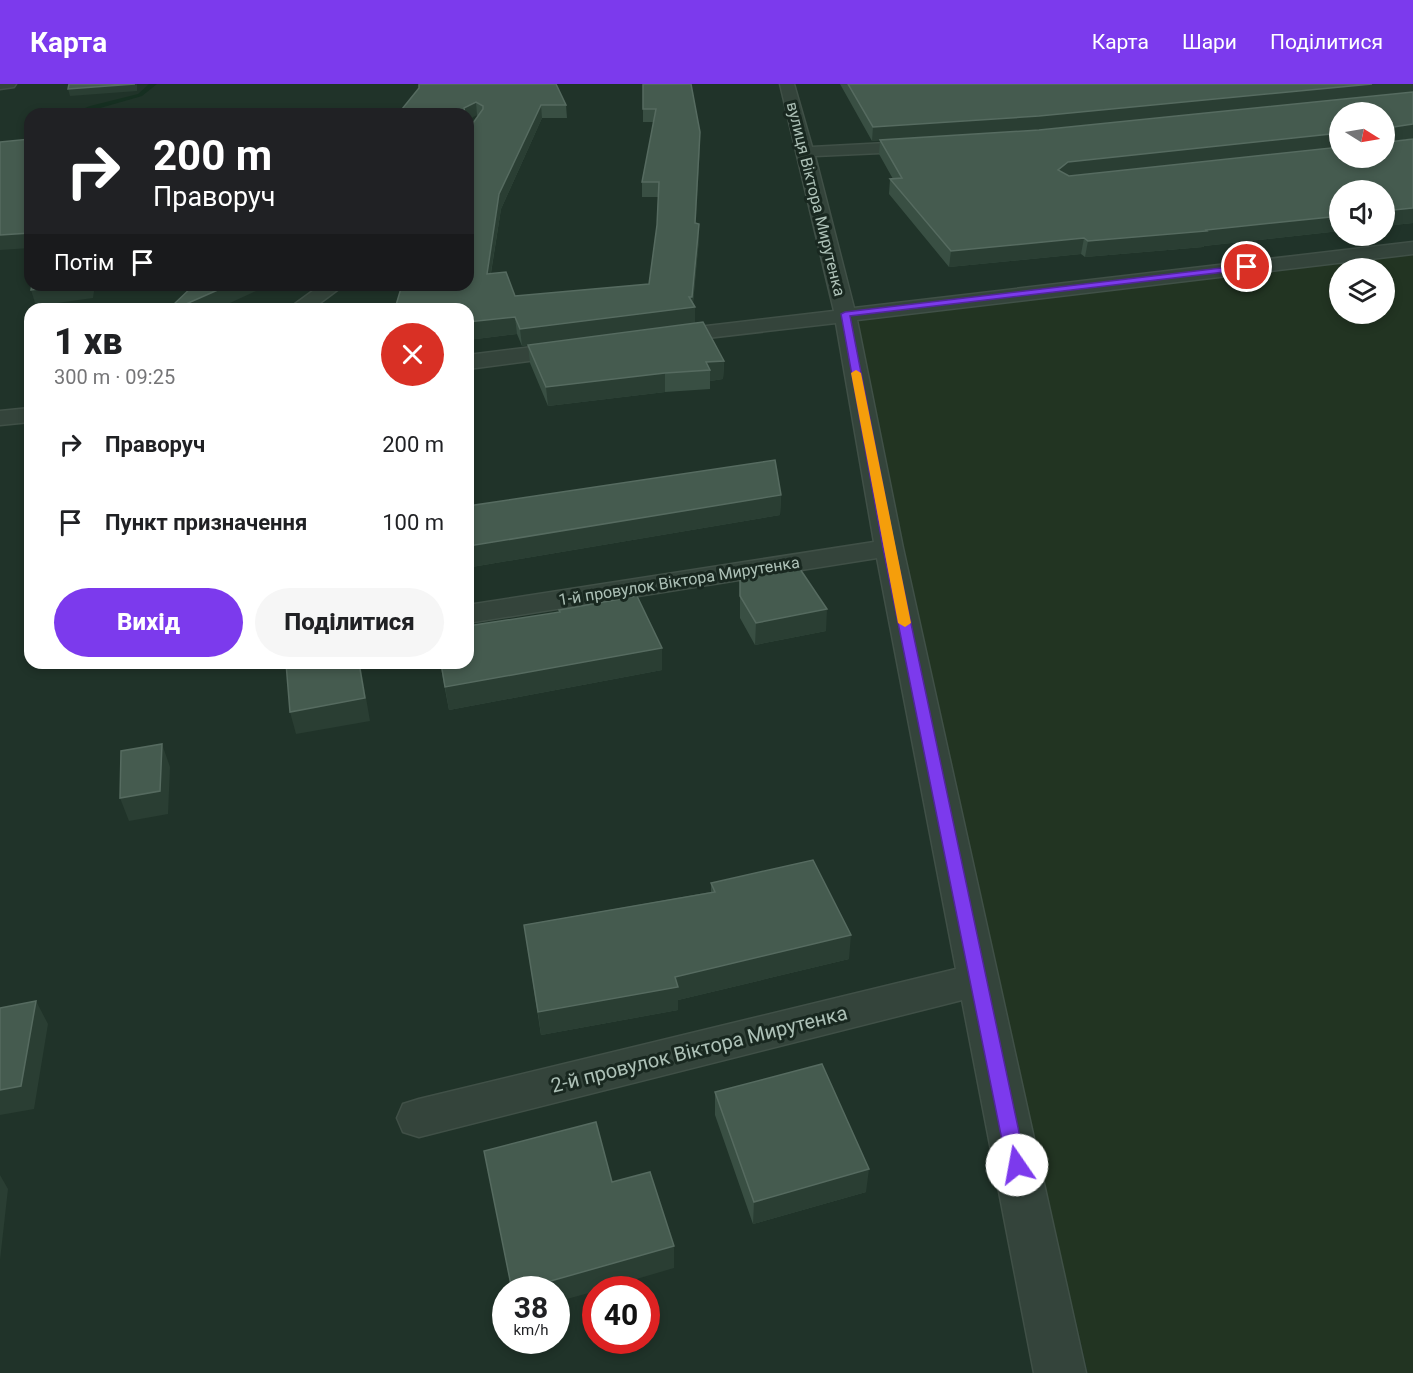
<!DOCTYPE html>
<html lang="uk">
<meta charset="utf-8">
<style>
body{margin:0;font-family:Roboto,sans-serif;background:#f6f6f6;color:#202124;height:100vh;display:flex;flex-direction:column;font-size:22px;white-space:nowrap}
*{box-sizing:border-box;margin:0}
p{font-size:20px;color:#757577}
.icon{flex:none;width:33px;height:33px;fill:none;stroke:currentColor;stroke-width:2;stroke-linecap:round;stroke-linejoin:round}
.map{position:relative;flex:1;overflow:hidden}
.sheet{position:absolute;left:24px;top:219px;width:450px;height:366px;display:flex;flex-direction:column;background:#fff;border-radius:18px;box-shadow:0 3px 9px #0003}
.sheet>*{flex:none}
.hud{position:absolute;left:24px;top:24px;width:450px;height:183px;border-radius:18px;box-shadow:0 3px 9px #0003;background:#202124;color:#fff;overflow:hidden}
.needle{width:39px;rotate:101deg}
.tools{position:absolute;left:1329px;top:18px;display:grid;gap:12px}
.tools a{display:grid;place-items:center;width:66px;height:66px;border-radius:50%;background:#fff;box-shadow:0 3px 9px #0003;font-size:30px}
.speed{position:absolute;left:492px;top:1192px;display:flex;gap:12px;font-size:30px;font-weight:700;text-align:center}
.speed>*{display:grid;place-content:center;width:78px;height:78px;border-radius:50%;background:#fff;box-shadow:0 3px 9px #0003;line-height:1}
.speed small{font-size:15px;font-weight:400}
.speed .limit{border:9px solid #d22;background:#fff;color:#111}
.pin{position:absolute;display:grid;place-items:center;width:51px;height:51px;color:#fff;margin:-26px;border:3px solid #fff;border-radius:50%;box-shadow:0 2px 6px #0007}
.me{position:absolute;width:66px;margin:-33px;rotate:348deg;stroke-linejoin:round;filter:drop-shadow(0 0 4px #0008)}
.turn{display:flex;align-items:center;gap:21px;height:126px;padding:0 30px;font-size:27px}
.turn .icon{width:78px;height:78px;stroke-width:2.5}
.turn b{display:block;font-size:42px;line-height:51px}
.then{display:flex;align-items:center;height:57px;padding:0 30px;background:#0003;gap:12px;font-size:22px}
.round{display:grid;place-items:center;flex:none;width:63px;height:63px;border-radius:32px;background:#f6f6f6}
.head{display:flex;align-items:center;justify-content:space-between;height:102px;padding:0 30px}
h1{font-size:36px;font-weight:800;line-height:45px}
.cta{display:flex;gap:12px;margin-top:auto;padding:12px 30px}
.cta a{flex:1;height:69px;border-radius:36px;background:#7c3aed;color:#fff;font-size:24px;font-weight:800;line-height:69px;text-align:center}
.cta a+a{background:#f6f6f6;color:#202124}
ul{padding:0;list-style:none}
li{display:flex;align-items:center;gap:18px;height:78px;padding:0 30px}
li div{flex:1}
li b{display:block;font-size:22px}
li em{font-style:normal}
header{display:flex;align-items:center;gap:36px;box-sizing:border-box;height:84px;padding:0 30px;background:#7c3aed;color:#fff}
header strong{font-size:28px}
nav{display:flex;gap:33px;margin-inline-start:auto;font-size:21px}
.map>svg:first-child{display:block}
.green{fill:#223422;fill-rule:evenodd}
.lines{fill:none;stroke-linecap:round;stroke-linejoin:round}
.stream{fill:#162f21;fill-rule:evenodd}
.minor-casing{stroke:#405047;stroke-width:3}
.minor{fill:#34443b;fill-rule:evenodd}
.wall{fill:#394f43;fill-rule:evenodd}
.shaded-wall{fill:#2a3e33}
.building{fill:#455b4f;stroke:#566b60;stroke-width:1.5;fill-rule:evenodd}
.route{fill:#7c3aed;stroke:#51269a;stroke-width:1.5}
.slow{fill:#f59e0b}
.labels{text-anchor:middle;dominant-baseline:central;stroke-width:6;stroke-linejoin:round;paint-order:stroke}
.street-label{font-size:16px;fill:#adc1b7;stroke:#192820}
.near-street-label{font-size:20px;fill:#adc1b7;stroke:#192820}
</style>
<header>
<strong>Карта</strong>
<nav><a>Карта</a><a>Шари</a><a>Поділитися</a></nav>
</header>
<div class="map">
<svg width="1413" height="1289" viewBox="0 0 1413 1289">
<rect width="100%" height="100%" fill="#203329"/>
<path class="green" d="M 1413,169 L 1413,1289 L 1088,1289 L 842,234 ZM 1340,184 L 1384,184 L 1384,230 L 1340,230 Z"/>
<g class="lines">
<path class="stream" d="M 149,0 L 157,0 L 142,12 L 79,30 L 70,30 L 90,22 L 138,10 Z"/>
<g class="minor-casing">
<path id="minor" d="M 0,0 L 16,0 L 14,3 L 0,5 Z
M 780,0 L 794,0 L 812,63 L 924,57 L 932,62 L 924,67 L 815,72 L 854,224 L 1413,158 L 1413,170 L 857,236 L 903,464 L 1086,1289 L 1034,1289 L 962,916 L 419,1053 L 403,1048 L 397,1034 L 403,1020 L 419,1015 L 956,885 L 877,474 L 468,539 L 468,521 L 874,458 L 836,239 L 664,259 L 656,258 L 653,253 L 656,248 L 664,247 L 834,227 Z
M 321,201 L 344,201 L 312,225 L 288,225 Z
M 574,258 L 582,260 L 585,265 L 582,270 L 468,285 L 468,271 Z
M 30,324 L 30,338 L 0,341 L 0,327 Z"/>
</g>
<use href="#minor" class="minor"/>
</g>
<path class="wall" d="M 643,0 L 700,62 L 695,140 L 699,140 L 699,155 L 693,219 L 695,223 L 695,240 L 724,277 L 723,295 L 710,297 L 710,305 L 665,308 L 548,322 L 530,279 L 528,261 L 522,262 L 517,250 L 468,256 L 468,225 L 396,221 L 473,39 L 478,32 L 419,4 L 566,21 L 567,34 L 542,34 L 501,125 L 491,189 L 515,212 L 649,200 L 657,141 L 658,113 L 642,113 L 642,98 L 654,38 L 643,38 Z
M 840,0 L 1413,0 L 1413,54 L 1388,58 L 1413,55 L 1413,139 L 1384,142 L 1384,106 L 1340,106 L 1340,147 L 1204,162 L 1203,163 L 1085,173 L 1081,170 L 949,183 L 889,110 L 890,95 L 893,95 L 879,70 L 880,56 L 872,57 ZM 1273,22 L 1039,46 L 939,52 L 1037,46 ZM 1340,28 L 1384,28 L 1384,74 L 1340,74 L 1340,63 L 1275,70 L 1340,63 Z
M 781,411 L 780,431 L 472,483 L 468,473 L 468,422 Z
M 740,492 L 826,547 L 755,561 L 740,534 Z
M 559,526 L 662,564 L 662,586 L 449,626 L 440,579 L 468,579 L 560,528 Z
M 711,799 L 849,875 L 678,916 L 678,926 L 541,951 L 524,841 L 711,808 Z
M 715,1008 L 866,1108 L 753,1140 L 715,1031 Z"/>
<path class="shaded-wall" d="M 137,0 L 137,7 L 70,12 L 68,5 Z
M 1372,0 L 1413,0 L 1413,9 L 1037,46 L 872,57 L 873,43 Z
M 476,18 L 477,31 L 468,36 L 468,30 L 465,30 L 464,24 Z
M 541,21 L 542,34 L 501,125 L 488,206 L 487,190 L 499,110 Z
M 1413,40 L 1413,54 L 1384,58 L 1387,44 Z
M 700,48 L 700,62 L 695,155 L 695,139 Z
M 1340,49 L 1340,63 L 1066,93 L 1058,86 L 1068,78 Z
M 1413,124 L 1413,139 L 1384,142 L 1384,127 Z
M 1340,132 L 1340,147 L 1204,162 L 1203,163 L 1085,173 L 1088,157 L 1206,146 Z
M 699,140 L 699,155 L 692,224 L 695,223 L 695,240 L 522,262 L 520,245 L 689,213 Z
M 30,149 L 30,164 L 0,166 L 0,151 Z
M 1084,154 L 1081,170 L 949,183 L 951,167 Z
M 73,201 L 95,201 L 93,214 L 36,222 L 31,206 Z
M 229,201 L 269,201 L 217,225 L 177,225 Z
M 515,233 L 517,250 L 468,256 L 468,238 Z
M 724,277 L 723,295 L 710,297 L 710,286 L 706,278 Z
M 665,289 L 665,308 L 548,322 L 546,303 Z
M 781,411 L 780,431 L 472,483 L 469,462 Z
M 827,525 L 826,547 L 755,561 L 756,539 Z
M 662,564 L 662,586 L 449,626 L 445,603 Z
M 359,579 L 360,579 L 370,637 L 296,650 L 290,628 Z
M 162,660 L 170,683 L 168,730 L 129,737 L 120,714 Z
M 851,851 L 849,875 L 678,916 L 678,926 L 541,951 L 538,928 L 675,893 Z
M 36,917 L 48,940 L 34,1025 L 0,1031 L 0,1006 Z
M 869,1085 L 866,1108 L 753,1140 L 754,1118 Z
M 0,1091 L 8,1105 L 0,1176 Z
M 674,1162 L 674,1184 L 599,1206 L 596,1206 L 596,1207 L 556,1218 L 556,1206 L 519,1206 Z"/>
<path class="building" d="M 69,0 L 135,0 L 68,5 Z
M 419,0 L 556,0 L 566,21 L 541,21 L 499,110 L 487,190 L 506,188 L 515,212 L 649,200 L 657,141 L 659,98 L 642,98 L 656,25 L 643,25 L 643,0 L 691,0 L 700,48 L 695,139 L 699,140 L 692,213 L 689,213 L 695,223 L 520,245 L 515,233 L 468,238 L 468,225 L 377,225 L 376,223 L 396,221 L 402,201 L 468,201 L 468,40 L 473,39 L 483,25 L 483,22 L 476,18 L 464,24 L 465,30 L 398,30 L 419,4 Z
M 848,0 L 1372,0 L 1039,32 L 873,43 Z
M 1413,8 L 1413,40 L 1387,44 L 1386,56 L 1389,58 L 1413,55 L 1413,124 L 1384,127 L 1384,106 L 1340,106 L 1340,132 L 1206,146 L 1207,147 L 1088,157 L 1084,154 L 951,167 L 890,95 L 902,94 L 880,56 L 1039,46 ZM 1340,28 L 1384,28 L 1384,74 L 1340,74 L 1340,63 L 1069,92 L 1058,86 L 1068,78 L 1340,49 Z
M 30,55 L 30,149 L 0,151 L 0,58 Z
M 32,201 L 73,201 L 31,206 Z
M 194,201 L 229,201 L 177,224 L 174,220 Z
M 703,238 L 724,277 L 706,278 L 710,286 L 665,289 L 546,303 L 528,261 Z
M 775,376 L 781,411 L 469,462 L 468,460 L 468,422 Z
M 798,482 L 827,525 L 756,539 L 740,512 L 740,492 Z
M 637,512 L 662,564 L 445,603 L 441,579 L 468,579 L 468,542 L 560,528 L 559,526 Z
M 286,579 L 359,579 L 365,614 L 290,628 Z
M 162,660 L 160,707 L 120,714 L 121,667 Z
M 813,776 L 851,851 L 675,893 L 678,903 L 538,928 L 524,841 L 715,808 L 711,799 Z
M 36,917 L 21,1002 L 0,1006 L 0,924 Z
M 822,980 L 869,1085 L 754,1118 L 715,1008 Z
M 596,1038 L 612,1098 L 650,1088 L 674,1162 L 519,1206 L 512,1206 L 484,1067 Z"/>
<path class="route" d="M 1247,181 L 1250,182 L 1250,185 L 850,232 L 895,464 L 1026,1081 L 1024,1087 L 1017,1090 L 1010,1087 L 1007,1081 L 883,464 L 841,230 L 845,228 Z"/>
<path class="slow" d="M 856,286 L 861,289 L 911,539 L 905,543 L 898,539 L 851,289 Z"/>
<g class="labels">
<g class="street-label">
<text transform="translate(816 115) rotate(76)">вулиця Віктора Мирутенка</text>
<text transform="translate(679 497) rotate(-9)">1-й провулок Віктора Мирутенка</text>
</g>
<g class="near-street-label">
<text transform="translate(699 965) rotate(-14)">2-й провулок Віктора Мирутенка</text>
</g>
</g>
</svg>
<div class="tools">
<a><svg class="needle" viewBox="-14 -14 28 28"><path d="M0-13l5 13h-10z" fill="#e53935"/><path d="M0 13l5-13h-10z" fill="#757577"/></svg></a>
<a><svg class="icon" aria-label="sound" viewBox="0 0 24 24"><path d="M4 9h4l5-4v14l-5-4H4zM17 9q2 3 0 6"/></svg></a>
<a><svg class="icon" aria-label="layers" viewBox="0 0 24 24"><path d="M12 4l9 5-9 5-9-5zM3 14l9 5 9-5"/></svg></a>
</div>
<div class="speed"><div>38<small>km/h</small></div><div class="limit">40</div></div>
<div class="pin" style="left:1247px;top:183px;background:#d93025"><svg class="icon" aria-label="arrive" viewBox="0 0 24 24"><path d="M6 21V4h12l-3 4 3 4H6"/></svg></div>
<svg class="me" style="left:1017px;top:1081px" viewBox="-20 -20 40 40"><circle r="19" fill="#fff"/><path d="M0-13L10 11 0 6-10 11z" fill="#7c3aed"/></svg>
<div class="hud">
<div class="turn"><svg class="icon" aria-label="right" viewBox="0 0 24 24"><path d="M7 20v-9h11M14 6l5 5-5 5"/></svg><div><b>200 m</b>Праворуч</div></div>
<div class="then">Потім<svg class="icon" aria-label="arrive" viewBox="0 0 24 24"><path d="M6 21V4h12l-3 4 3 4H6"/></svg></div>
</div>
<section class="sheet">
<div class="head"><div><h1>1 хв</h1><p>300 m · 09:25</p></div><a class="round" style="background:#d93025;color:#fff"><svg class="icon" aria-label="close" viewBox="0 0 24 24"><path d="M6 6l12 12M18 6L6 18"/></svg></a></div>
<ul>
<li><svg class="icon" aria-label="right" viewBox="0 0 24 24"><path d="M7 20v-9h11M14 6l5 5-5 5"/></svg><div><b>Праворуч</b></div><em>200 m</em></li>
<li><svg class="icon" aria-label="arrive" viewBox="0 0 24 24"><path d="M6 21V4h12l-3 4 3 4H6"/></svg><div><b>Пункт призначення</b></div><em>100 m</em></li>
</ul>
<div class="cta"><a>Вихід</a><a>Поділитися</a></div>
</section>
</div>
